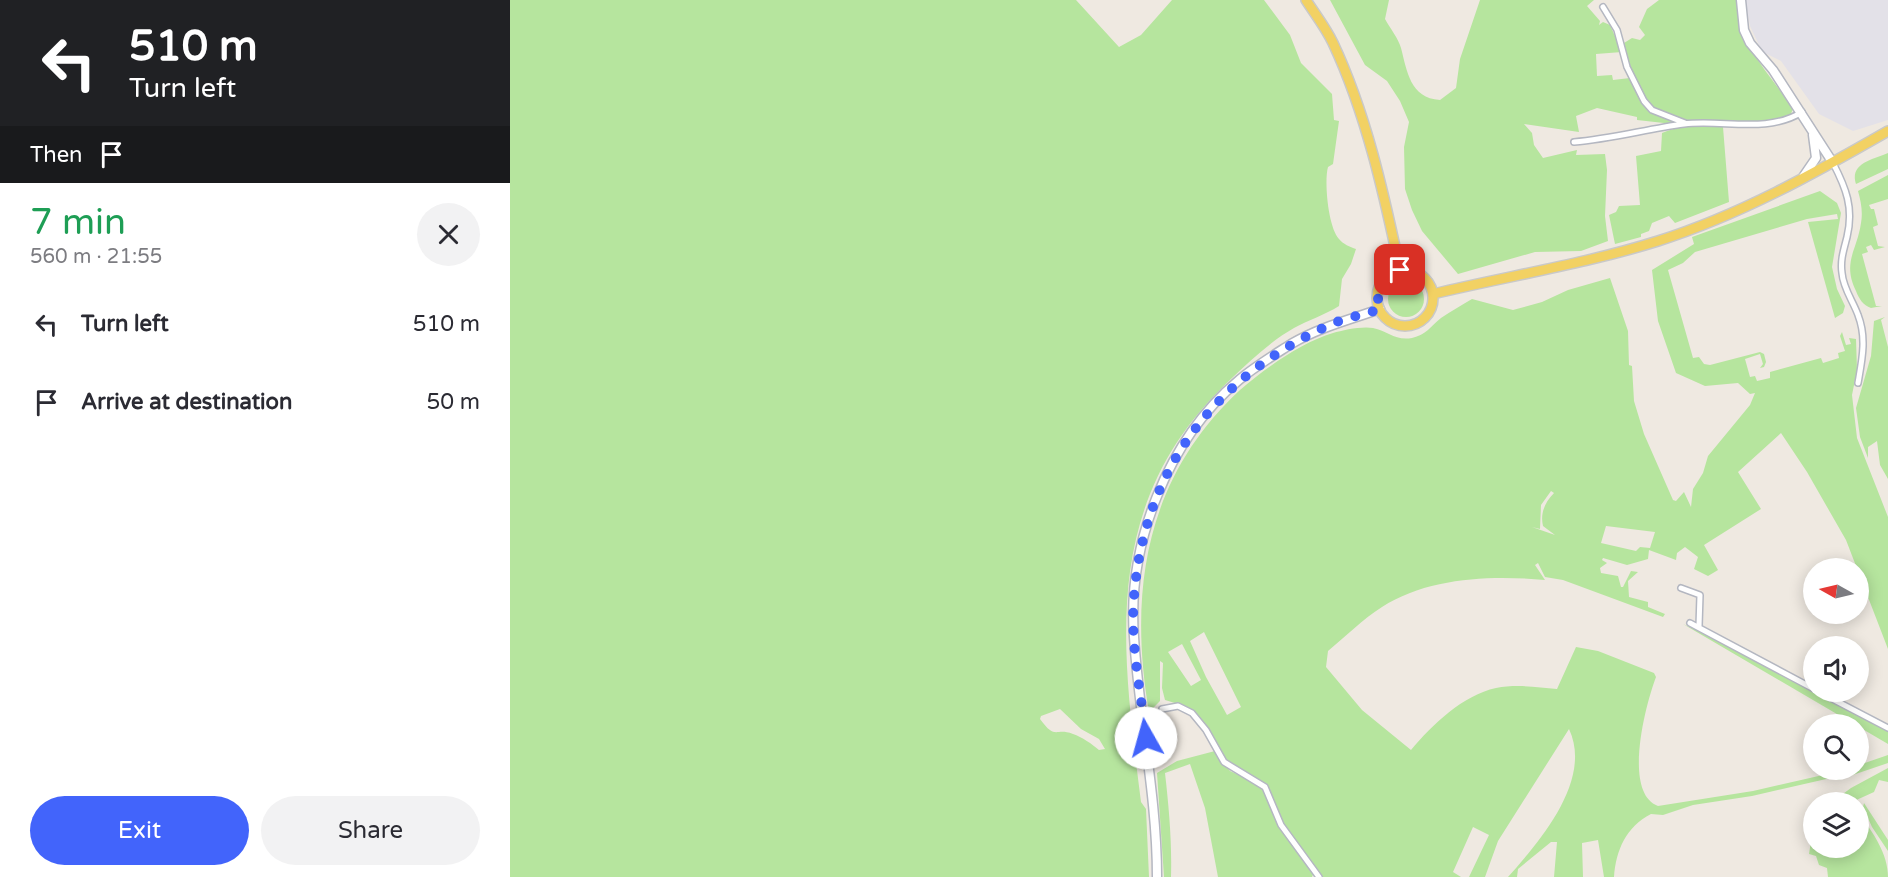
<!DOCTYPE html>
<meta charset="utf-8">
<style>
body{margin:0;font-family:"Varela Round",sans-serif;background:#f2f2f3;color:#2b2b33;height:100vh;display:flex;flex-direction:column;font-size:22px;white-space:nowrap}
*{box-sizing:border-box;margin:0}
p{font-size:20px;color:#7c7c81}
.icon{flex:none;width:33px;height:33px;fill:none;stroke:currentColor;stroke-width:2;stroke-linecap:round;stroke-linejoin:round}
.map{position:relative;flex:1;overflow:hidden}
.details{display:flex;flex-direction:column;background:#fff;width:510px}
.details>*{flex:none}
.banner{background:#202124;color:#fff;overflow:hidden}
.needle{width:39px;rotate:278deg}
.fabs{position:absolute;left:1293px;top:558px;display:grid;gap:12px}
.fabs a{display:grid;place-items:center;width:66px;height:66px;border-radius:50%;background:#fff;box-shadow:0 3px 15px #0003;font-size:30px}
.pin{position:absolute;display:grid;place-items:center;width:51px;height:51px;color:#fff;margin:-26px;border-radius:12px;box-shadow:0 3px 9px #0006}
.me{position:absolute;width:66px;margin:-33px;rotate:353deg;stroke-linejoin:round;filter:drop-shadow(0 0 4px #0008)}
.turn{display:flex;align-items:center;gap:21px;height:126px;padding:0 30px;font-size:27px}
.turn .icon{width:78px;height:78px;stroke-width:2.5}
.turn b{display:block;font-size:42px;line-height:51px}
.then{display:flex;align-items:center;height:57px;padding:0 30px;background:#0003;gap:12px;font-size:22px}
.round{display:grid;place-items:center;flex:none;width:63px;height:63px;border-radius:32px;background:#f2f2f3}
.overview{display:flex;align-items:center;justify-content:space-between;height:102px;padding:0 30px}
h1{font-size:36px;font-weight:600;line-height:45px;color:#1e9e55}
.action{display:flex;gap:12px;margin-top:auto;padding:12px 30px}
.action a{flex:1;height:69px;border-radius:36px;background:#4264fb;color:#fff;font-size:24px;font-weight:600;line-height:69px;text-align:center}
.action a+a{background:#f2f2f3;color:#2b2b33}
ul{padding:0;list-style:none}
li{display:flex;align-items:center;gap:18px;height:78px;padding:0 30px}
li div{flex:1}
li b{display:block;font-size:22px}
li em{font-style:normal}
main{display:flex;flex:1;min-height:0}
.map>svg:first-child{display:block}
.industrial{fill:#e3e1e8}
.green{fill:#b6e59e;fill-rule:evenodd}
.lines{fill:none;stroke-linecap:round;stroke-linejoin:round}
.street-casing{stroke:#b4b7c1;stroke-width:8}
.secondary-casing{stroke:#b4b7c1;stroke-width:11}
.primary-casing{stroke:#c9c9c9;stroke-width:12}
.street{stroke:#fff;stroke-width:5}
.secondary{stroke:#fff;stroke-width:8}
.primary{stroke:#f2d163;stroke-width:9}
.route{stroke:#4264fb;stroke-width:10;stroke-dasharray:0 18}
</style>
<main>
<section class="details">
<div class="banner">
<div class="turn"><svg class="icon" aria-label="left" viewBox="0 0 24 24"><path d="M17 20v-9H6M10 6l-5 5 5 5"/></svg><div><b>510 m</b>Turn left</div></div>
<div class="then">Then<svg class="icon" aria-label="arrive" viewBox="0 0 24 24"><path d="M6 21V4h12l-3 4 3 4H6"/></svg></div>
</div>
<div class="overview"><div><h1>7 min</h1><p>560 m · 21:55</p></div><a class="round"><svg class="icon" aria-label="close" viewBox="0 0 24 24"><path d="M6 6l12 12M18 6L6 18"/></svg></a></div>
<ul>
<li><svg class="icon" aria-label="left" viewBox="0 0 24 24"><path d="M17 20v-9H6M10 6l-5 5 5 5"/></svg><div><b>Turn left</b></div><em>510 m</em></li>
<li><svg class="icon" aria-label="arrive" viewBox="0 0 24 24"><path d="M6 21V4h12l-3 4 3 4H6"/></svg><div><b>Arrive at destination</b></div><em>50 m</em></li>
</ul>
<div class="action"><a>Exit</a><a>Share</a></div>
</section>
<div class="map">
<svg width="1378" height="877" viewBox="0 0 1378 877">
<rect width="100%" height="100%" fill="#efe9e1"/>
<path class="industrial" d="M 1235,0 L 1378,0 L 1378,120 L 1343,131 L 1309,114 L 1271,61 L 1255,53 L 1250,47 L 1240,26 Z"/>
<path class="green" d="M 0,0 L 566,0 L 609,47 L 631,35 L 662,0 L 754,0 L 780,35 L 791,63 L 822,94 L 824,120 L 829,121 L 823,164 L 818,167 C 814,181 818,227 829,239 C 833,244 840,247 846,249 L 841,264 L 832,279 L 829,306 C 815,315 798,320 784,328 C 761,341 740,361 721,379 C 590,501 611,643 631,802 L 636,809 L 639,877 L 0,877 ZM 550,709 L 571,729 L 589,739 L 595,749 L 589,750 C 582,744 572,737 563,734 C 545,727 546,741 530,719 L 531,716 Z
M 820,0 L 879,0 L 875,19 C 880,28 888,38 891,48 C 897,71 900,98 930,100 L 946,88 L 950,59 L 970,0 L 1084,0 L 1077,6 L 1090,21 L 1089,25 L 1093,22 L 1100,25 L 1112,52 L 1086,54 L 1087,76 L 1102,75 L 1103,80 L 1120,78 C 1133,107 1134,110 1164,120 L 1163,124 L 1127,120 L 1127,117 L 1087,108 L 1066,116 L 1069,132 L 1014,124 L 1022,133 L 1024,145 L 1033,158 L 1067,150 L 1066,155 L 1095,154 L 1097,170 L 1095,216 L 1098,241 L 1071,251 L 1025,252 L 948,274 L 912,231 L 902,210 L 895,189 L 894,147 L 899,122 L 890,101 L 877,81 L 855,65 Z
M 1149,0 L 1228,0 C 1228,46 1260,73 1283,109 L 1280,116 C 1235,125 1183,130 1141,108 L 1119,66 L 1114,43 L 1122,38 L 1130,40 L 1135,35 L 1129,27 L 1137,9 Z
M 1213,127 L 1219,202 L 1165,223 L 1159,216 L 1142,223 L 1139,231 L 1131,234 L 1131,237 L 1105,244 L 1099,215 L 1106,212 L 1109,206 L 1130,205 L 1126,156 L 1151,151 L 1152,133 C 1172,124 1192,127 1213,127 Z
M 1378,153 L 1378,169 L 1346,184 C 1339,163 1364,159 1378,153 Z
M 1378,175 L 1378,199 L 1359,205 L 1361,209 L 1364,209 L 1368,225 L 1363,227 L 1368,246 L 1375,247 L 1364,250 L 1361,245 L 1356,247 L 1358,252 L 1352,254 L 1366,306 L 1372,306 L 1361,308 C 1353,305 1349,299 1346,291 C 1332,262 1347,251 1351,223 C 1353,212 1351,202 1348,191 Z
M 1310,191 L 1327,203 L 1331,213 L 1322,267 L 1327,289 L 1335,306 L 1333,313 L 1325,318 L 1298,222 L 1328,219 L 1327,214 L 1297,219 L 1185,252 L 1173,263 L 1158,270 L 1183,358 L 1189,357 L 1194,364 L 1200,365 L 1250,352 L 1254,354 L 1256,362 L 1254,367 L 1250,368 L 1253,364 L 1250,354 L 1235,359 L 1240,377 L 1245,376 L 1247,381 L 1260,378 L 1260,372 L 1311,358 L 1313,363 L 1329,358 L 1328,353 L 1335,351 L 1330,336 L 1332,332 L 1336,345 L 1341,344 L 1339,338 L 1346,339 L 1347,370 L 1342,395 L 1347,438 L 1378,517 L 1378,649 L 1336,540 L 1297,472 L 1271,433 L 1228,472 L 1251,509 L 1194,545 L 1208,570 L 1198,576 L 1184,569 L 1188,557 L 1175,547 L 1167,553 L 1166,560 L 1139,550 L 1138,559 L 1117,565 L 1093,558 L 1092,560 L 1097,563 L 1090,568 L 1091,573 L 1108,576 L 1111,587 L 1113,587 L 1121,571 L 1128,572 L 1118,581 L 1119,597 L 1138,602 L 1138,607 L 1155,614 L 1153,617 L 1053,580 L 1035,577 L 1028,563 L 1025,565 L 1035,580 C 983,575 918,577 872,607 C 853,619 836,636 818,651 L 816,667 L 852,710 L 901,750 C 922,725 953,695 986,688 C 1006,684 1027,687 1047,689 L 1066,647 L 1088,651 L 1144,673 L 1146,677 C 1136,703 1112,793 1148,806 L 1243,791 L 1335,770 L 1348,770 L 1349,765 L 1378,755 L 1378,763 L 1328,780 L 1325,777 L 1242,796 L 1183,805 L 1153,815 L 1141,814 C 1116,827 1106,850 1104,877 L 1094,877 L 1088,840 L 1072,843 L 1073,877 L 1044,877 L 1047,842 L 1041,842 L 1008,869 L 1007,877 L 998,877 C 1030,841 1083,780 1059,729 L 988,841 L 975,877 L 959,877 L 979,835 L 963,827 L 943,872 L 951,877 L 813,877 L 774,826 L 757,784 L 716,761 L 697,729 L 668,704 L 655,700 L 652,688 L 653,663 L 650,661 L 650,701 L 639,712 C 618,590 636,477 730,390 C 754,369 792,342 823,333 C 833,330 852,326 863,328 C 878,331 885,341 902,338 C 916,335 921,326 931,318 C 941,311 952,305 962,299 L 1003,310 L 1032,302 L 1058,290 L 1100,278 L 1118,331 L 1119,365 L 1122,366 L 1124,401 L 1134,434 L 1163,500 L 1166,501 L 1174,492 L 1181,507 L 1183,489 L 1193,473 L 1198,456 L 1240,405 L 1245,393 L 1240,394 L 1228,383 L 1195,386 L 1166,373 L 1148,321 L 1142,270 L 1184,244 L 1182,237 ZM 1041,491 L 1044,493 C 1035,502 1030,513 1033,526 L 1045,535 L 1022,527 L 1030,529 L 1031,505 ZM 1096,526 L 1145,532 L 1140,548 L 1130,547 L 1126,551 L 1091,543 ZM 694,632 L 731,707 L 717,715 L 696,677 L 680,641 ZM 672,644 L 691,680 L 681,686 L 658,652 Z
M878 299a18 18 0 1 1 36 0a18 18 0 1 1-36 0Z
M 1375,317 L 1371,320 L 1378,347 L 1378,479 L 1370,465 L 1367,441 L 1358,447 L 1358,458 L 1350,437 L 1346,408 L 1361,356 L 1364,321 Z
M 1173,624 L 1238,655 L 1378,731 L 1378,744 Z
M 705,751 L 720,771 L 751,785 L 771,829 L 804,872 L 802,877 L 708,877 L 695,808 L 680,764 L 655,773 C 659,808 662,842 661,877 L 654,877 L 647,773 L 667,761 Z
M 1378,768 L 1378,782 L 1369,780 L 1364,792 L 1342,802 L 1322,802 L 1341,788 Z
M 1354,803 L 1378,840 L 1378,851 L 1362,827 L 1353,807 Z
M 1349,814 C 1363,832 1378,854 1378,877 L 1318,877 L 1317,868 L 1309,865 L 1306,856 L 1299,854 L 1303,828 L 1304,848 L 1348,848 Z"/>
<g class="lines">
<g class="street-casing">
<path id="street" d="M 1093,7 L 1107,30 L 1117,67 L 1134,101 L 1142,110 L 1175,123
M 1064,142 C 1101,139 1137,129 1174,124 C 1212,119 1257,134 1292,112
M 1323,163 C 1336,188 1344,208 1337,237 C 1334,249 1330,260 1332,273 C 1333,288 1343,301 1348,315 C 1357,338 1352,360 1348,383
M 1171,588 L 1190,595 L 1189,626
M 1180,623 L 1304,689
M 1309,692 L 1378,728
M 652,709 L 668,706 L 682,713 L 696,730 L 714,762 L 755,787 L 771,825 L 809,877"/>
</g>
<g class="secondary-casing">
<path id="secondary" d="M 1231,0 L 1234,30 L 1240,43 L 1263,70 L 1323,163
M 1293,177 L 1306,158 L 1303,135
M 647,877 C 647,796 629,717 624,637 C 617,545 657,440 729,380 C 744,367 764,355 781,344 C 810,327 839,320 870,309"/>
</g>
<g class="primary-casing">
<path id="primary" d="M 796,0 C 805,14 816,28 823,43 C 856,113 874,194 890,270
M867 298a28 28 0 1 1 56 0a28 28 0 1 1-56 0Z
M 923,294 C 998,276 1075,264 1148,241 C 1230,215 1305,173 1378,131"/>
</g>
<use href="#street" class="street"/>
<use href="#secondary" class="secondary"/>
<use href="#primary" class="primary"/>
</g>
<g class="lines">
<path class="route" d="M 636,738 C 631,692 620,644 624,597 C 634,469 705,376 822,324 C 837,317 854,315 870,309 C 864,291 872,277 890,270"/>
</g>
</svg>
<div class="fabs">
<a><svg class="needle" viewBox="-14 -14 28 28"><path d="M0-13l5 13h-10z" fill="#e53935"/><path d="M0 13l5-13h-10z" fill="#7c7c81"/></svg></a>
<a><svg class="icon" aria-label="sound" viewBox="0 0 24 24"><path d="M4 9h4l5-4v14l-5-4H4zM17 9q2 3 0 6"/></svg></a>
<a><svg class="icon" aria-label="search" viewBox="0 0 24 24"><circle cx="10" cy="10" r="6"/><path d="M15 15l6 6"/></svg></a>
<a><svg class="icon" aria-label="layers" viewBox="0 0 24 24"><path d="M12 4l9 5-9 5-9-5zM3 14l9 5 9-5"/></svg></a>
</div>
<div class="pin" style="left:890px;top:270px;background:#d93025"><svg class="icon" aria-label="arrive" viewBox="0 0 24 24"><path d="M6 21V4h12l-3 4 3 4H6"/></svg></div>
<svg class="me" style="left:636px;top:738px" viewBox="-20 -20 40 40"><circle r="19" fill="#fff"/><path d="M0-13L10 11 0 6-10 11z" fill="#4264fb"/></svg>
</div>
</main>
